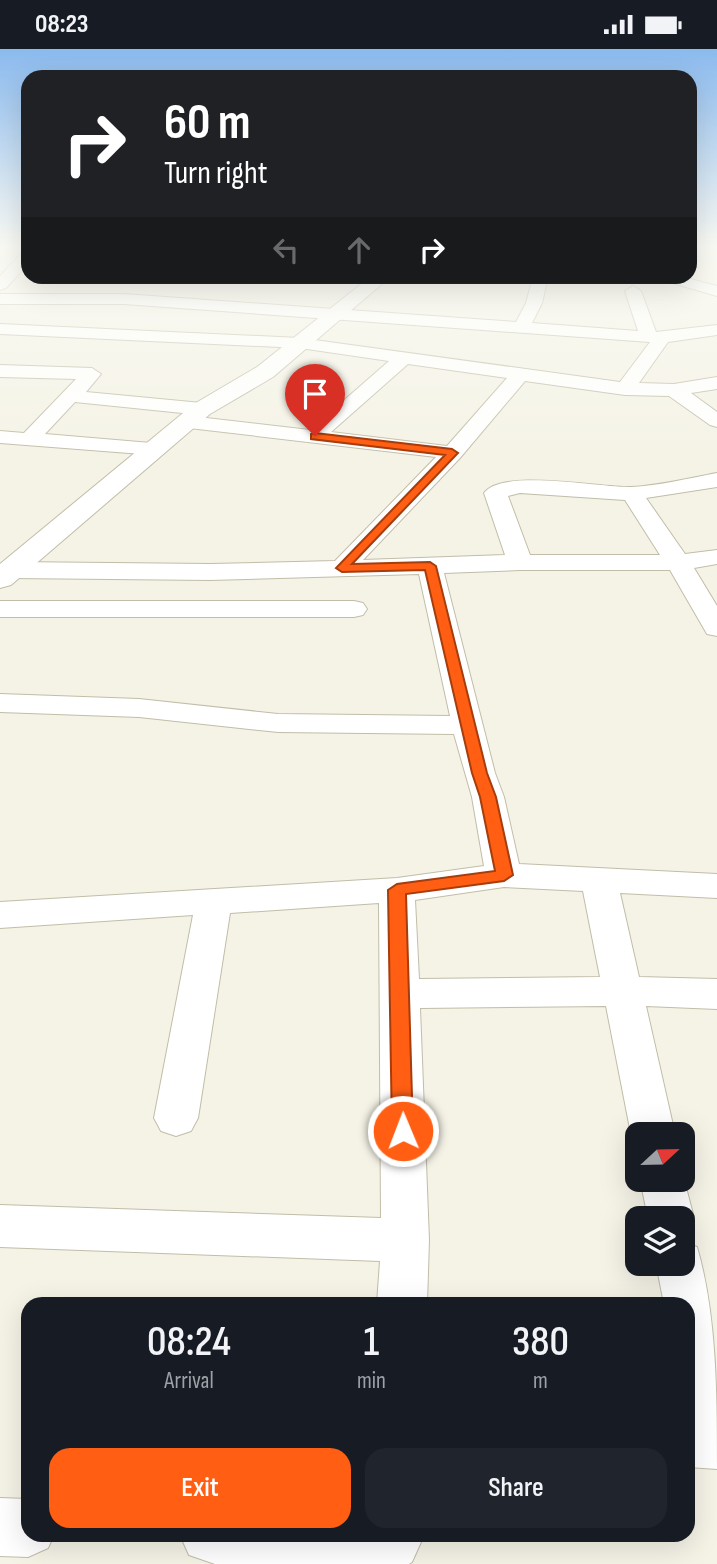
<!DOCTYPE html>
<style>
body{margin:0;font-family:"Sofia Sans Condensed",sans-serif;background:#20242c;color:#f1f3f6;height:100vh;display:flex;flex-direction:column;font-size:26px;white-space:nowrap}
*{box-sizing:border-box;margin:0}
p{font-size:23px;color:#9ea1a6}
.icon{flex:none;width:38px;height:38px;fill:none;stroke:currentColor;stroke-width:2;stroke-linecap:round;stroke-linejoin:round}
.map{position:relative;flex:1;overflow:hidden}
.details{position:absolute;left:21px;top:1248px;width:674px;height:245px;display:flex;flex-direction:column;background:#171b24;border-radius:21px;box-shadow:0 7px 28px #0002}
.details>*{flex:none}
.guide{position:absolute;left:21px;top:21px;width:676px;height:214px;border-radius:21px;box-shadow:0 7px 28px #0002;background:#202124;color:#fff;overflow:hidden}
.needle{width:46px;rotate:68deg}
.fabs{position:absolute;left:625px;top:1073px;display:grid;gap:14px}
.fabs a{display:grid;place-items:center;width:70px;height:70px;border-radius:14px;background:#171b24;box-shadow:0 7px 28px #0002;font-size:35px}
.pin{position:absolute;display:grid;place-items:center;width:60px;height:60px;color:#fff;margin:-72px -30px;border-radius:50% 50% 50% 0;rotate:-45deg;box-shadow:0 0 7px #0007}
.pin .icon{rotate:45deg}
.me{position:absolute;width:77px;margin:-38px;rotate:359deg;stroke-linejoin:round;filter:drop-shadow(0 0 5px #0008)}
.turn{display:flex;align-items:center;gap:24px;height:147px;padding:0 28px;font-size:32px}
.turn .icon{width:91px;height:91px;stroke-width:2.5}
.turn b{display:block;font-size:49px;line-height:60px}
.lanes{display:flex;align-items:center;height:66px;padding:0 28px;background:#0003;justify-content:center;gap:35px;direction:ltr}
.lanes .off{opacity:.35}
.eta{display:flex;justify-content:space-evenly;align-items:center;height:119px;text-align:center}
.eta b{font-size:42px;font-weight:600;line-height:49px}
.primary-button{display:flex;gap:14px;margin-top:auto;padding:14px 28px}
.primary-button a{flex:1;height:80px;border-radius:21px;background:#ff5e13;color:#fff;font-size:28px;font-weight:600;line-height:80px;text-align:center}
.primary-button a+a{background:#20242c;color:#f1f3f6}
.status{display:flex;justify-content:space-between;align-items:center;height:49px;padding:0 35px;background:#171b24;direction:ltr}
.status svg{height:19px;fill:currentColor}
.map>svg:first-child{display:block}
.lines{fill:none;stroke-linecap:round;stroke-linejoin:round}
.minor-casing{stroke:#c1bda8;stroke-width:2}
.tertiary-casing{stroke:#c1bda8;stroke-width:2}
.minor{fill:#fff;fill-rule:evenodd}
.tertiary{fill:#fff;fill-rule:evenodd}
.route{fill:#ff5e13;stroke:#a63d0c;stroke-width:2}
</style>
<div class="status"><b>08:23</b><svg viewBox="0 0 49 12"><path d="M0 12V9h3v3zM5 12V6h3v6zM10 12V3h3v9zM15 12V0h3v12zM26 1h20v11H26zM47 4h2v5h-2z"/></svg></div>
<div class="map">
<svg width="717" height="1515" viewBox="0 0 717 1515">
<rect width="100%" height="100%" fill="#f5f3e6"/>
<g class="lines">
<g class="minor-casing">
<path id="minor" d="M 28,202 L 28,215 L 6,239 L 0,241 L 0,227 L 23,203 Z
M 533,228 L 548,228 L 542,254 L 532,274 L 638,282 L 625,242 L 633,237 L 641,242 L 656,283 L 717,276 L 717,286 L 668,293 L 639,334 L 674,335 L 717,328 L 717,340 L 691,344 L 717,363 L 717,378 L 710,376 L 669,347 L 625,346 L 525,332 L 460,409 L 363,511 L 505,506 L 484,444 C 501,419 601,439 631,438 C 659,437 689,429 717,424 L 717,438 L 646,449 L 685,505 L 717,501 L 717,515 L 694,519 L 717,557 L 717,587 L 707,585 L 670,521 L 520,521 L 444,524 L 495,724 L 504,748 L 519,815 L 717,825 L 717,849 L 620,844 L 639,928 L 717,930 L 717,960 L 646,957 L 675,1085 L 637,1085 L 637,1097 L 631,1085 L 606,957 L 420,959 L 429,1191 L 427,1255 L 377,1255 L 380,1212 L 0,1198 L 0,1156 L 381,1169 L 379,854 L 230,864 L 198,1069 L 191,1082 L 176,1087 L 161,1082 L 154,1069 L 193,866 L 0,879 L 0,853 L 397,829 L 484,817 L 472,748 L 454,685 L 278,683 L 139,668 L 0,663 L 0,645 L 139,650 L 278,665 L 450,667 L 419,525 L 210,531 L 11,529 L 0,523 L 2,516 L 11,513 L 210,515 L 335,512 L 436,408 L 189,379 L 182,377 L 179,373 L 182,369 L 189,367 L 310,381 L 389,312 L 300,299 L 0,285 L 0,275 L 300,289 L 620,333 L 650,293 L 124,255 L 0,255 L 0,245 L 124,245 L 516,273 L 526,254 ZM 408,315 L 507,329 L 447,397 L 331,383 ZM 520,444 L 625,451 L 660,506 L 530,506 L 508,447 ZM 504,838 L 583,842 L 600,928 L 419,930 L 415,851 Z
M 660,228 L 683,228 L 717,237 L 717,247 L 662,231 Z
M 0,316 L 92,319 L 101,325 L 86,343 L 202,354 L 209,356 L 212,360 L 209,364 L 202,366 L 75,353 L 45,385 L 163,395 L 166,400 L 163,405 L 155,406 L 0,394 L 0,382 L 24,384 L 76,330 L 0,328 Z
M 0,552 L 354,552 L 363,554 L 367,560 L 363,566 L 354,568 L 0,568 Z
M 682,1123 L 694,1169 L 688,1184 L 682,1186 L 682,1169 L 648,1169 L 640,1130 L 682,1130 Z
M 682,1193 L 697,1198 C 717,1266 717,1347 717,1420 L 688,1418 L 688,1255 L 664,1255 L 656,1214 L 682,1214 Z
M 0,1449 L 28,1450 L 28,1486 L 54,1486 L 48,1499 L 28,1508 L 0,1507 Z
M 180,1486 L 418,1486 L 421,1493 L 412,1513 L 409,1515 L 215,1515 L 189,1506 Z"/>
</g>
<g class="tertiary-casing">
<path id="tertiary" d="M 370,228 L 390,228 L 273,328 L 210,365 L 11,536 L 0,539 L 0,515 L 194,355 L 257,318 Z"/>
</g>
<use href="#minor" class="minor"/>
<use href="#tertiary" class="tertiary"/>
</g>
<linearGradient id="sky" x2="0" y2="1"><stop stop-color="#8abaee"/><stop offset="0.48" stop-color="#fafaf4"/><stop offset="1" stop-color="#fafaf4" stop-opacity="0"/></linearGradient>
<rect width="717" height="411" fill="url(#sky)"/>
<path class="route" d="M 315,384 L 452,400 L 458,404 L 352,515 L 430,513 L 436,517 L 487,724 L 496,748 L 513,826 L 504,832 L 406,845 L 413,1082 L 410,1088 L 403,1090 L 395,1088 L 392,1082 L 388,841 L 397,835 L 495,822 L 480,748 L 472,724 L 425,521 L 342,523 L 336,519 L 445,406 L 311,390 L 311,385 Z"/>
</svg>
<div class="fabs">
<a><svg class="needle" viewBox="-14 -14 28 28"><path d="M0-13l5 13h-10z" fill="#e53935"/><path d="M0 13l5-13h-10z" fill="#9ea1a6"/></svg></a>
<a><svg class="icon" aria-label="layers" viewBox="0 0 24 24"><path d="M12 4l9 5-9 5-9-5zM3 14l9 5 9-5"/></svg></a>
</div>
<div class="pin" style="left:315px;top:387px;background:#d93025"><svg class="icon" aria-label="arrive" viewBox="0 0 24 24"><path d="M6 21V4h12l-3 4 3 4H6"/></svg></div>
<svg class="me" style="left:403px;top:1082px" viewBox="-20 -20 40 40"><circle r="17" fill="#ff5e13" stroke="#fff" stroke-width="3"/><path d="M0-11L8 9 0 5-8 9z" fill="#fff"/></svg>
<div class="guide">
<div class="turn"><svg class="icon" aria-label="right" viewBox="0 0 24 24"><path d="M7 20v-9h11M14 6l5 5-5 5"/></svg><div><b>60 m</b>Turn right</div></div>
<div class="lanes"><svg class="icon off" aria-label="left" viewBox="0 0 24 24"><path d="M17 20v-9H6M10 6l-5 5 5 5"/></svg><svg class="icon off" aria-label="ahead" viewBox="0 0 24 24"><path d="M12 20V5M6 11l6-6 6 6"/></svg><svg class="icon" aria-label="right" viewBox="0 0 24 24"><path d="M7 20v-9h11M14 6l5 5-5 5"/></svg></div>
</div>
<section class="details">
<div class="eta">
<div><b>08:24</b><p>Arrival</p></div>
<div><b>1</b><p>min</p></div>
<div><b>380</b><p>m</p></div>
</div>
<div class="primary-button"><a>Exit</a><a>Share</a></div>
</section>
</div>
